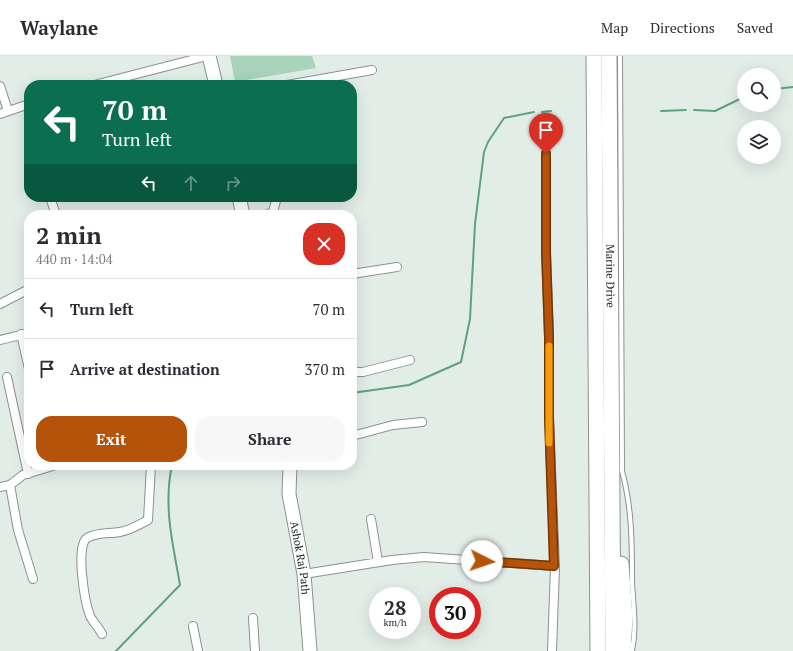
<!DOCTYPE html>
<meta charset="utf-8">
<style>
body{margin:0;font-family:"PT Serif",serif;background:#f7f7f7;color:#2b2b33;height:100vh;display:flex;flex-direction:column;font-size:15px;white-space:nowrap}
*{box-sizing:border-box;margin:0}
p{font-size:13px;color:#7c7c81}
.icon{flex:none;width:22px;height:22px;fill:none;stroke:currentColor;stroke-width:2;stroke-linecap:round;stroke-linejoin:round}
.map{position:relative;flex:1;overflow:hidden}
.details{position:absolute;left:24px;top:154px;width:333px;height:260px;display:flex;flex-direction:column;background:#fff;border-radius:16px;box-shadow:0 4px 16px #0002}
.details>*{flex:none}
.top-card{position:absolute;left:24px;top:24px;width:333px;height:122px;border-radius:16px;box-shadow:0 4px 16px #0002;background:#0b6e4f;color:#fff;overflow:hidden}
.fabs{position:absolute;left:737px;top:12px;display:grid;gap:8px}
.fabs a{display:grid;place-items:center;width:44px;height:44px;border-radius:50%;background:#fff;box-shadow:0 4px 16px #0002;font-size:20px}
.speed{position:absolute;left:369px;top:531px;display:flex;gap:8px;font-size:20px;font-weight:700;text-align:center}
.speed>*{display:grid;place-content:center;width:52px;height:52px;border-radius:50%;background:#fff;box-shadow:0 4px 16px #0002;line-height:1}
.speed small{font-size:10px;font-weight:400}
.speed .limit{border:6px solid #d22;background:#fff;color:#111}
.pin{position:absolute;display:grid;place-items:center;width:34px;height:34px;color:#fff;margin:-41px -17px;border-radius:50% 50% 50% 0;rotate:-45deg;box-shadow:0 0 4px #0007}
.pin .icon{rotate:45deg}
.me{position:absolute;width:44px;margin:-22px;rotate:94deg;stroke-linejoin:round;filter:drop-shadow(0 0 3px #0008)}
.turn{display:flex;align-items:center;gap:14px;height:84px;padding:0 12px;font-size:18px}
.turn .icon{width:52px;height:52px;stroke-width:2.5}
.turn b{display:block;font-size:28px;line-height:34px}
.lanes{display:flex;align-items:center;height:38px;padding:0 12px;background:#0003;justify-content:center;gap:20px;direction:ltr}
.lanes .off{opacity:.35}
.round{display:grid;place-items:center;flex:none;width:42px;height:42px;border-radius:16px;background:#f7f7f7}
.headline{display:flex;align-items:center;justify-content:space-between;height:68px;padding:0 12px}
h1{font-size:24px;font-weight:800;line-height:30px}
.button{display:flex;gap:8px;margin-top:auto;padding:8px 12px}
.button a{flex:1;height:46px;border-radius:16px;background:#b45309;color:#fff;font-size:16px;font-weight:800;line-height:46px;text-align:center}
.button a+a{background:#f7f7f7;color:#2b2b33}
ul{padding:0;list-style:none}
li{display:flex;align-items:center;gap:12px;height:60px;padding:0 12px;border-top:1px solid #e1e1e2}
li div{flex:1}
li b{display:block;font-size:15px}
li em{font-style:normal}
header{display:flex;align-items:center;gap:24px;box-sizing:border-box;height:56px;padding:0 20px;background:#fff;border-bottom:1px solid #e1e1e2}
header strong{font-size:19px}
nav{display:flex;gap:22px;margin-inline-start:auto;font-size:14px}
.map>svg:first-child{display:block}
.green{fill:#a9d3bb}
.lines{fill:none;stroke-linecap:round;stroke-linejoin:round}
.stream{stroke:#5ca37e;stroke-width:2}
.lane-casing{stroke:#8a938e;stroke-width:6}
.street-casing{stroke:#8a938e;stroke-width:10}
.primary-casing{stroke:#8a938e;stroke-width:15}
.highway-casing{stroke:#8a938e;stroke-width:17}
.lane{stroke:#fff;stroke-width:4}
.street{stroke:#fff;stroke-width:8}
.primary{stroke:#fff;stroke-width:13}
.highway{stroke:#fff;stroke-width:15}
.route-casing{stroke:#753606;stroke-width:10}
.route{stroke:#b45309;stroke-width:7}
.slow{stroke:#f59e0b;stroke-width:7}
.labels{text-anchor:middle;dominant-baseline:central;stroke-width:3;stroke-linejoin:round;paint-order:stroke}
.street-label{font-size:11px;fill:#161a18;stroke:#f0faf4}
</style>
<header>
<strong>Waylane</strong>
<nav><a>Map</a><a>Directions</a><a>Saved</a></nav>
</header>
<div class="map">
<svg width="793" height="595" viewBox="0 0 793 595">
<rect width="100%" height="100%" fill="#e3ede7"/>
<path class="green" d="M 230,0 L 312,0 L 316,12 L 235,26 Z"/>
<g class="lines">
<path class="stream" d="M 774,33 L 793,31
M 694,54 L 715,55 L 744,41
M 661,55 L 686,54
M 542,56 L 551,55
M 352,337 L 409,329 L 461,306 L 470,263 L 475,168 L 484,96 L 488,86 L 504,62 L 534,56
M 116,595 L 180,529 C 173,488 163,451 172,409"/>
<g class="lane-casing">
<path id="lane" d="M 620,0 L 622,415 C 632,451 632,488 632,525 C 633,549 637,571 632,595"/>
</g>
<g class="street-casing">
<path id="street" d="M 94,29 L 207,0
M 287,29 L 372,14
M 0,30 L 8,55
M 0,58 L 29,48
M 546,97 L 546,196 L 549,281 L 549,362 L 555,512 L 552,595
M 50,141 L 56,159
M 266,159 L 273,156 L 277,141
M 352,218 L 397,211
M 0,248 L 29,233
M 21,278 L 29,313
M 0,284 L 29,277
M 352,316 L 363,316 L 410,304
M 7,321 L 28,418
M 352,380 L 393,369 L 422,366
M 10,429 L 18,474 L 33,523
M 0,431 L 10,429 L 23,419 L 56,409
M 371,463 L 378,506
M 304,518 L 392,504 L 424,501 L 555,510
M 253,562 L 255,595
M 193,570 L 198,595
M 102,578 C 99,572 93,566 90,560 C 85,547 75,490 87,482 C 97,476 109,478 120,476 C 131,474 139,469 148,464 L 151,409"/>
</g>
<g class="primary-casing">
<g id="primary">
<path d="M 209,0 L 216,29"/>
<path d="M 239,141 L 243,159"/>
<path id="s1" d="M 290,409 L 289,438 L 304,518 L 310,595"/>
</g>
</g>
<g class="highway-casing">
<g id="highway">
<path d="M 594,0 L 598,595"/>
<path id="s2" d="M 609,0 L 613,595"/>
<path d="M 621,508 L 625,562 L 623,595"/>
</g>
</g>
<use href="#lane" class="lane"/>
<use href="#street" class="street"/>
<use href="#primary" class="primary"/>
<use href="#highway" class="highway"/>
</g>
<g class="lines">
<g class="route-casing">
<path id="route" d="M 482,505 L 554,510 L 549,362 L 549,281 L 546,196 L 546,98"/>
</g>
<use href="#route" class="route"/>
<path class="slow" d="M 549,290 L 549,387"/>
</g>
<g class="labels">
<g class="street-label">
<text stroke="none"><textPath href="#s2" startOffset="220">Marine Drive</textPath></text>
<text stroke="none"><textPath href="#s1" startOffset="94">Ashok Raj Path</textPath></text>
</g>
</g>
</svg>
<div class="fabs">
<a><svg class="icon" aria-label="search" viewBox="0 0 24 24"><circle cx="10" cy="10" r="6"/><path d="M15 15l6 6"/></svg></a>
<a><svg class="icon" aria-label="layers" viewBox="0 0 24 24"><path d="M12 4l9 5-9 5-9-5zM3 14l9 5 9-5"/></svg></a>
</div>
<div class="speed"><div>28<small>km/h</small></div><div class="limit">30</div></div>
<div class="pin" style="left:546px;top:98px;background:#d93025"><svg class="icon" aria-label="arrive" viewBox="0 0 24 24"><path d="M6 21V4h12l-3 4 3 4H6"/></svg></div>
<svg class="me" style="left:482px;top:505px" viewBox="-20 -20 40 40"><circle r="19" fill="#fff"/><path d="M0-13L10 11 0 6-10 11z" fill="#b45309"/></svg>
<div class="top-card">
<div class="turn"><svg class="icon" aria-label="left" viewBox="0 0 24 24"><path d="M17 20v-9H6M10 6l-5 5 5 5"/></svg><div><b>70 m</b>Turn left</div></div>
<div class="lanes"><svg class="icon" aria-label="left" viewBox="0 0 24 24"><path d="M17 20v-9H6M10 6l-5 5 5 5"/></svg><svg class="icon off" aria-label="ahead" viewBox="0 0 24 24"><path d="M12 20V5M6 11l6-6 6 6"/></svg><svg class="icon off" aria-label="right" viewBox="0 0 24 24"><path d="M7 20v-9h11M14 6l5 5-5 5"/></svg></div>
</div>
<section class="details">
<div class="headline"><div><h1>2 min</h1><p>440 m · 14:04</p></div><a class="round" style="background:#d93025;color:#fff"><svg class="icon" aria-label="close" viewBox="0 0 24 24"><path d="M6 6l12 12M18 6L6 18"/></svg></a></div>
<ul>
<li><svg class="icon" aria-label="left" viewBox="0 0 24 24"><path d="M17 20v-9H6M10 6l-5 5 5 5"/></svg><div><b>Turn left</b></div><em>70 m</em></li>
<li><svg class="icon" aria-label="arrive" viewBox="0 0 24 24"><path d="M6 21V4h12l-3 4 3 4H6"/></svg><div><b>Arrive at destination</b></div><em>370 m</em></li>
</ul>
<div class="button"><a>Exit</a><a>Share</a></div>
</section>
</div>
